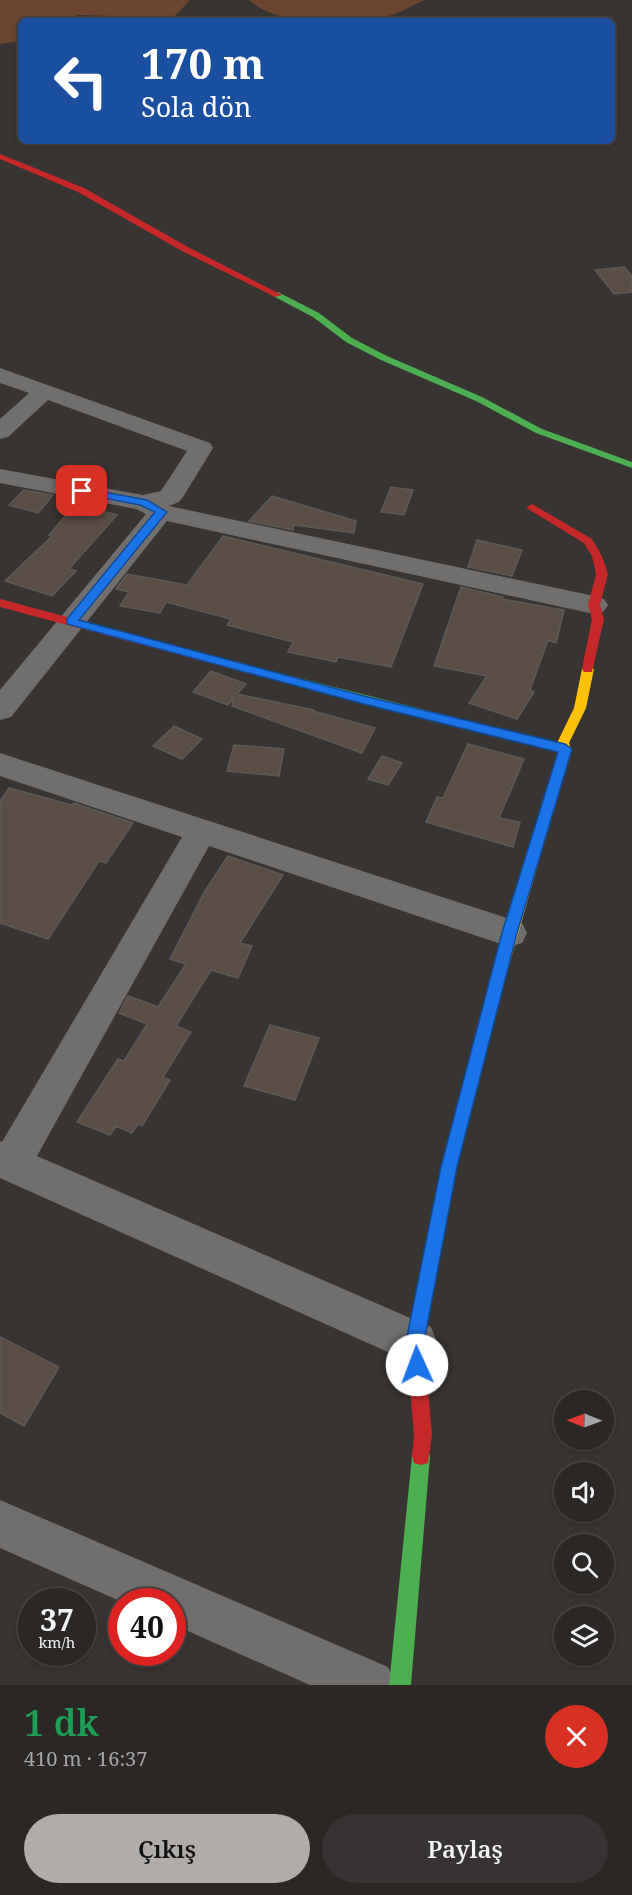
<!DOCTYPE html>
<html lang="tr">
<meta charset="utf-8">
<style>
body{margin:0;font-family:"Noto Serif",serif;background:#363332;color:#f1f3f6;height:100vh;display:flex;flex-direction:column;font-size:22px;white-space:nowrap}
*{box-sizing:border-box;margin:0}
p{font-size:20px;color:#a5a5a7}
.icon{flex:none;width:33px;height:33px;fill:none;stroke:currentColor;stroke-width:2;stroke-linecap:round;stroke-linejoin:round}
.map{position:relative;height:1685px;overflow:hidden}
.sheet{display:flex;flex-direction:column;background:#2a2725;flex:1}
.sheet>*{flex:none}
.hud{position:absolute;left:18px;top:18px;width:597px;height:126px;border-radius:9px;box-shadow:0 3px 9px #0003,0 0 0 2px #464442;background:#1a4fa0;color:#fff;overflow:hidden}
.needle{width:39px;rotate:271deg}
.controls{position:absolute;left:554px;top:1390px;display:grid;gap:12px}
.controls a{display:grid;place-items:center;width:60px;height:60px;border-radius:50%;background:#2a2725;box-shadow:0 3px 9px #0003,0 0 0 2px #464442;font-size:30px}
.speed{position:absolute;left:18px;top:1588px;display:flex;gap:12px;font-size:30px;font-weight:700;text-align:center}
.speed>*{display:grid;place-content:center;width:78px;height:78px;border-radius:50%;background:#2a2725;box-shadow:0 3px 9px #0003,0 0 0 2px #464442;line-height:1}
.speed small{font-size:15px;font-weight:400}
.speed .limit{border:9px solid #d22;background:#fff;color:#111}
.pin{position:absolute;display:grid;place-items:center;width:51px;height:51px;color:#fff;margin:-26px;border-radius:12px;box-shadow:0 3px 9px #0006}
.me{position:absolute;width:66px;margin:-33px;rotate:358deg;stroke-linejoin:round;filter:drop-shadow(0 0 4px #0008)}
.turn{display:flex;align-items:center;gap:21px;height:126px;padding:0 24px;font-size:27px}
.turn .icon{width:78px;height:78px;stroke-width:2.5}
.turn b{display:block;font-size:42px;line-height:51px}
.round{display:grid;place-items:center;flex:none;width:63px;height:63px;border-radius:32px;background:#363332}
.overview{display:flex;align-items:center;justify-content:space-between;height:102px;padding:0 24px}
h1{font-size:36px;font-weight:600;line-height:45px;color:#1e9e55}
.button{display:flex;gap:12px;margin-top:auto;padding:12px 24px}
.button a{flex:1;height:69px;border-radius:36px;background:#b0aca9;color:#111;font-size:24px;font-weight:600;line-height:69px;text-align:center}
.button a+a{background:#363332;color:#f1f3f6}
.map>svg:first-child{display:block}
.green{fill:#6d452f}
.building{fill:#5b4e46;stroke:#5c5956;stroke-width:1.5}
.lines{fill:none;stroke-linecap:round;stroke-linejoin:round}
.street{fill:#716f6d;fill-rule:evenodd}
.fast{fill:#4caf50;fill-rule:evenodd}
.slow{fill:#ffc107;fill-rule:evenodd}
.jam{fill:#c62828;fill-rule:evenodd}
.route{fill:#1a73e8;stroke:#114b97;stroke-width:1.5}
</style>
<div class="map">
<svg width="632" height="1685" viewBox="0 0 632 1685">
<rect width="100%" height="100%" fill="#383431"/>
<path class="green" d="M 0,0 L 190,0 L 170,21 L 127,21 L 111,16 L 79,15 L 55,21 L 21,21 L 21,41 L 0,44 Z
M 249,0 L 425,0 C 415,4 405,10 395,14 C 358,27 280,28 249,0 Z"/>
<path class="building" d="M 624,267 L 632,276 L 632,292 L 614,294 L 595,270 Z
M 391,487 L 413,490 L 404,515 L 381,512 Z
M 24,490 L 53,495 L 38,513 L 9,505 Z
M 272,496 L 356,521 L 354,533 L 294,525 L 293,530 L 249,521 Z
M 76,504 L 117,515 L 69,569 L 76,571 L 52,596 L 5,581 L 52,536 L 49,535 Z
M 223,536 L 423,584 L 391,667 L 338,657 L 336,662 L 288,652 L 293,642 L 227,625 L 231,619 L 166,602 L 160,613 L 120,606 L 129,592 L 116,589 L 127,574 L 187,585 Z
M 477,540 L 522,550 L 512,576 L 468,567 Z
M 461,587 L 503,597 L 502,599 L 564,610 L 556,643 L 548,640 L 530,690 L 534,692 L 517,719 L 469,703 L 487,676 L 434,666 Z
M 211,671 L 246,684 L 237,694 L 314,710 L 313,711 L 375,728 L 362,753 L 232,706 L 234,698 L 228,705 L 193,692 Z
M 174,726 L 202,739 L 182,759 L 153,746 Z
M 468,744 L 524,759 L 499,818 L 520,822 L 513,847 L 426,822 L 437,797 L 443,798 Z
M 234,745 L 284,749 L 279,776 L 227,771 Z
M 382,756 L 402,763 L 388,785 L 368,779 Z
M 9,788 L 72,805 L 74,803 L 133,823 L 106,863 L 99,861 L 48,939 L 0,923 L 0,801 Z
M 228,856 L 283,875 L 240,943 L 252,946 L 238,978 L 211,970 L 176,1026 L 191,1032 L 163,1077 L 170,1080 L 142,1126 L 138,1124 L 132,1133 L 116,1126 L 110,1135 L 77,1122 L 118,1059 L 124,1061 L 147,1024 L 119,1013 L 128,996 L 158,1007 L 186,964 L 170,959 L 205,891 Z
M 270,1025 L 319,1038 L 295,1100 L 244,1086 Z
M 0,1337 L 59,1367 L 24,1426 L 0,1413 Z"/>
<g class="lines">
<path class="street" d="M 0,368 L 210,443 L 213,448 L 183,497 L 179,502 L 169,506 L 594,596 L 604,599 L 608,605 L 604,611 L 594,614 L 167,521 L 11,717 L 0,720 L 0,690 L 146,514 L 136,509 L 0,483 L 0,469 L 143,495 L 161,491 L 187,451 L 48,400 L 8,437 L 0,439 L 0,419 L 29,393 L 0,383 Z
M 0,753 L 522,923 L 527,933 L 522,943 L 510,947 L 209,846 L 37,1156 L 431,1327 L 437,1342 L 431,1357 L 415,1364 L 399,1357 L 0,1178 L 0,1141 L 2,1142 L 182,837 L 0,776 Z
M 0,1500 L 388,1667 L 396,1685 L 310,1685 L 172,1624 L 172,1602 L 122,1602 L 0,1548 Z"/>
<path class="fast" d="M 278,292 L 319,313 L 352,338 L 387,356 L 482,397 L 542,429 L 632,462 L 632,468 L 536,433 L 476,401 L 381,360 L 346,342 L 313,317 L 275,297 L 274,295 Z
M 239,663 L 565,745 L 571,749 L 565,753 L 235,670 L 233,667 Z
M 421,1447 L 428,1449 L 430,1456 L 411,1685 L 389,1685 L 412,1456 L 414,1449 Z"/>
<path class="slow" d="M 588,665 L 594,669 L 586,708 L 569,743 L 571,749 L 502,990 L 500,994 L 495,996 L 490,994 L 488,990 L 559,749 L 557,743 L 574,708 L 582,669 Z"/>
<path class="jam" d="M 0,154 L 84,188 L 188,247 L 282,295 L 275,297 L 182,251 L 78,192 L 0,159 Z
M 532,504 L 592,539 L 602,556 L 608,574 L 600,605 L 604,619 L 592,672 L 584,672 L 582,669 L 592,619 L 588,605 L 596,574 L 592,556 L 584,543 L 528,509 L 527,507 Z
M 0,599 L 243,664 L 245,667 L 239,671 L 0,607 Z
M 495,984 L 500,986 L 502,990 L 457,1167 L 424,1342 L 432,1435 L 428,1463 L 421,1465 L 414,1463 L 412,1456 L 414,1435 L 406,1342 L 441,1167 L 488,990 L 490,986 Z"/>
</g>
<path class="route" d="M 82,488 L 147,500 L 167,512 L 79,620 L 364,696 L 565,744 L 572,749 L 517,933 L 457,1167 L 424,1342 L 426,1365 L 423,1372 L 417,1374 L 410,1372 L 406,1342 L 441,1167 L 502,933 L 558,752 L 364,704 L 67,624 L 67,619 L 155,512 L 140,505 L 78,493 L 78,489 Z"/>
</svg>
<div class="controls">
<a><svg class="needle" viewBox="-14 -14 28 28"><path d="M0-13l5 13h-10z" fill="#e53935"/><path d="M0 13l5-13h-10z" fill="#a5a5a7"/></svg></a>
<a><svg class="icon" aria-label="sound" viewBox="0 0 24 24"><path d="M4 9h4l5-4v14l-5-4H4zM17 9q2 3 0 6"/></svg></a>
<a><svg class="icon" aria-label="search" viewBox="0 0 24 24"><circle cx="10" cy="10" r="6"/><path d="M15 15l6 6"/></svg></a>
<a><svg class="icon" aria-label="layers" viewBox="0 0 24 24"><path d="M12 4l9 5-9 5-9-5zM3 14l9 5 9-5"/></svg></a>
</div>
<div class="speed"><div>37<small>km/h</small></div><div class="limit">40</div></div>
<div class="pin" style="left:82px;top:491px;background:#d93025"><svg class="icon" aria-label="arrive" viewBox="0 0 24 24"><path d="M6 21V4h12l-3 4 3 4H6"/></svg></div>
<svg class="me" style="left:417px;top:1365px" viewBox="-20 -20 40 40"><circle r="19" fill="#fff"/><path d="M0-13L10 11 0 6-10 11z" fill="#1a73e8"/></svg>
<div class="hud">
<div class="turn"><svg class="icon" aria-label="left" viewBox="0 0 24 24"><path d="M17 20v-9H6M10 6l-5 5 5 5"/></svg><div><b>170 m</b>Sola dön</div></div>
</div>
</div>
<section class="sheet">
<div class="overview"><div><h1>1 dk</h1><p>410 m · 16:37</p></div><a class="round" style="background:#d93025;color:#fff"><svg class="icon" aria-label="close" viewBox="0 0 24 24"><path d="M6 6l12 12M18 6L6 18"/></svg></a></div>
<div class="button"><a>Çıkış</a><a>Paylaş</a></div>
</section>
